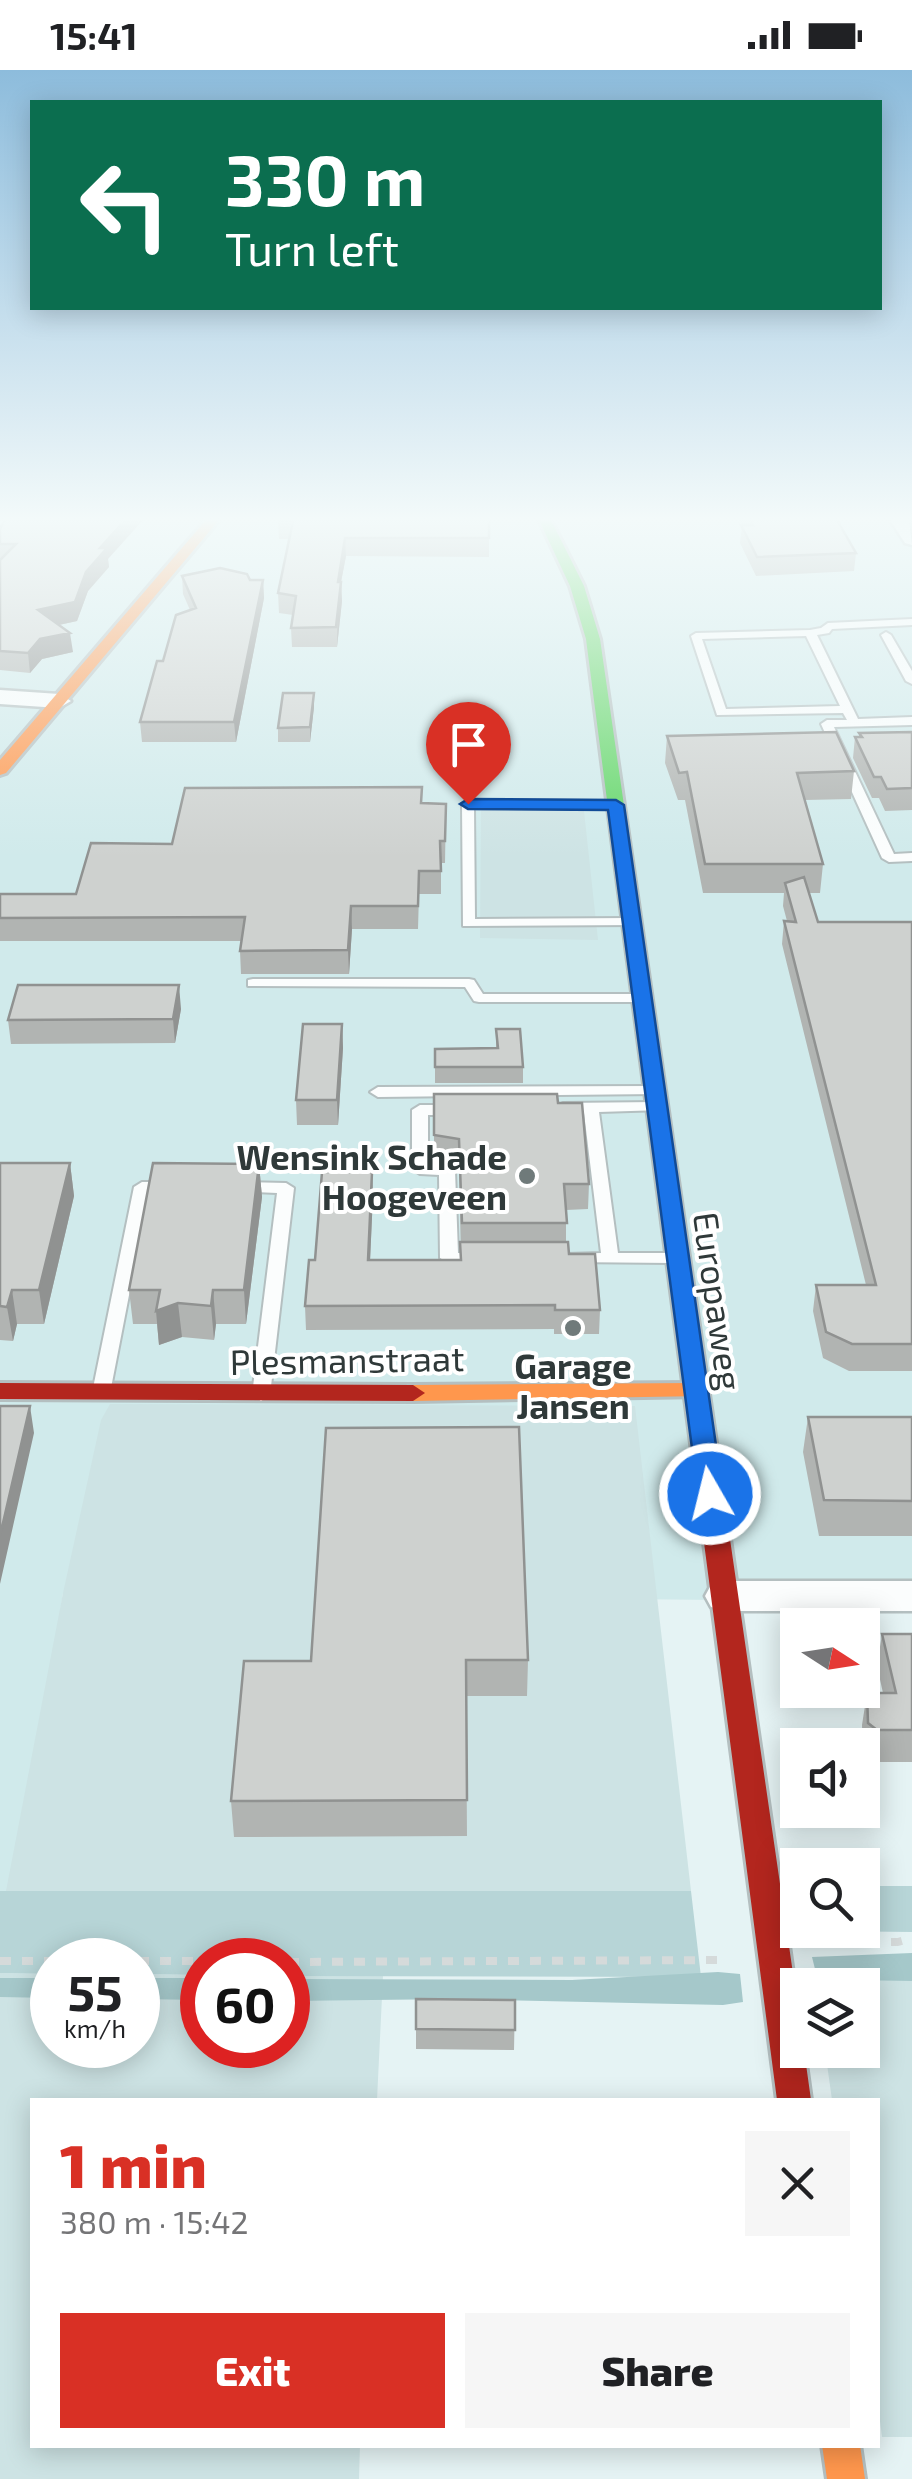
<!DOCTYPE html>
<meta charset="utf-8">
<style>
body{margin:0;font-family:"Exo 2",sans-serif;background:#f6f6f6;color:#202124;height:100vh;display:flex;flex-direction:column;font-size:38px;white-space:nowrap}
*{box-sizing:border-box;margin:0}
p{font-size:32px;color:#757577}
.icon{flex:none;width:55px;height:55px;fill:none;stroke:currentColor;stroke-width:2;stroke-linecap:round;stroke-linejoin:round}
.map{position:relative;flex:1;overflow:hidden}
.details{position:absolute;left:30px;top:2028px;width:850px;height:350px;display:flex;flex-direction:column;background:#fff;border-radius:0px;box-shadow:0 5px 25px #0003}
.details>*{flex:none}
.banner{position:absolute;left:30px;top:30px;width:852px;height:210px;border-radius:0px;box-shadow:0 5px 25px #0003;background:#0b6e4f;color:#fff;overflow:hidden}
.needle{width:65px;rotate:102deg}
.controls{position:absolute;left:780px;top:1538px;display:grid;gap:20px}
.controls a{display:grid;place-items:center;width:100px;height:100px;border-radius:0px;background:#fff;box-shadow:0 5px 25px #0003;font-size:50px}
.speed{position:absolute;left:30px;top:1868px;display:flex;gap:20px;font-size:50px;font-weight:700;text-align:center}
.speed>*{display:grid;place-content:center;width:130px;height:130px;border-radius:50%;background:#fff;box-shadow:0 5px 25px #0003;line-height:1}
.speed small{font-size:25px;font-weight:400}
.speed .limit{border:15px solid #d22;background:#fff;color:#111}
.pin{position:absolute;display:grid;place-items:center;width:85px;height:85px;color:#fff;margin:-102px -42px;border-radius:50% 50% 50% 0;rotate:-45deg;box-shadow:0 0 10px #0007}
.pin .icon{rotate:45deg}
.me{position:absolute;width:110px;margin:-55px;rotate:352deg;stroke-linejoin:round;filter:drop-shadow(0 0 8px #0008)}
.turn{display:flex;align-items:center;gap:35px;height:210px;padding:0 30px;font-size:45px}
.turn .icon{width:130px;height:130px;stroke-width:2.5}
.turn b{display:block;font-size:70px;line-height:85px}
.round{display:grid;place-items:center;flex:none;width:105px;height:105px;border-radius:0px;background:#f6f6f6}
.head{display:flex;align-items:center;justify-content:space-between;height:170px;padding:0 30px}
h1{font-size:60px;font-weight:800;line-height:75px;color:#d93025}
.cta{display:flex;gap:20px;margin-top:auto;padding:20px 30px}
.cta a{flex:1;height:115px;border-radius:0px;background:#d93025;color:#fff;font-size:40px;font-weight:800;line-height:115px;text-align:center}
.cta a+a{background:#f6f6f6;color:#202124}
.status{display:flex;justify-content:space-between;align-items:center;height:70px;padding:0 50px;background:#fff;direction:ltr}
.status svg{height:28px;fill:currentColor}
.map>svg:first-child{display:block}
.built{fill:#d0eaeb}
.green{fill:#cde3e4}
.forest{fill:#b7d5d7}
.water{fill:#a5c8ca}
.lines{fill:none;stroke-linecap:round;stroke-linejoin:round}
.lane-casing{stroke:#b4bfc0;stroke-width:4}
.street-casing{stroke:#b4bfc0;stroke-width:5}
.fast-casing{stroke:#b4bfc0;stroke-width:6}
.slow-casing{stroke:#b4bfc0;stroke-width:6}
.jam-casing{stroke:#b4bfc0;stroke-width:6}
.path{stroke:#d5dada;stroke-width:8;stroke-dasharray:11 11;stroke-linecap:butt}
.lane{fill:#fbfdfd;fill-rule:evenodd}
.street{fill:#fbfdfd;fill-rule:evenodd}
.fast{fill:#63d668;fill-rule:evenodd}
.slow{fill:#ff974d;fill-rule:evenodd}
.jam{fill:#b3261e;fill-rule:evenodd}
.wall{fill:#b1b4b2}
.shaded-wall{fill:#909291}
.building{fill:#ced1cf;stroke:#909291;stroke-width:2.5}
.route{fill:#1a73e8;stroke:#114b97;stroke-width:2.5}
.poi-dot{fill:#6f7a7a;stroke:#fff;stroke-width:4}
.labels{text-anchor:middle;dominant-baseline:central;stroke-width:8;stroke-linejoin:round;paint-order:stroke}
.poi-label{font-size:35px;font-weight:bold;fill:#2f3939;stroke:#fff;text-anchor:end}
.street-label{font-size:35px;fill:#2f3939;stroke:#fff}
</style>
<div class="status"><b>15:41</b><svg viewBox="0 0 49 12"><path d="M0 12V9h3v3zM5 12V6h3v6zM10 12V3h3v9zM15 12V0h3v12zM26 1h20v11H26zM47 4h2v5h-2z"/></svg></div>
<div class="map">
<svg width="912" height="2409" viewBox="0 0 912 2409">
<rect width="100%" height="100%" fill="#e5f3f4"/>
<path class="built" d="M 0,450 L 912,450 L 912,1532 L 63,1523 L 14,1833 L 0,1833 Z"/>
<path class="green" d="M 481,740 L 584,741 L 598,870 L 480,868 Z
M 110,1334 L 635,1336 L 691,1821 L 6,1821 L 63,1523 L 101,1350 Z
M 0,1903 L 52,1904 L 52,1975 L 138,1975 L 138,1904 L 202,1905 L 202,1975 L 288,1975 L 288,1906 L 383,1906 L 377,2030 L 32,2030 L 32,2375 L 360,2375 L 359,2409 L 0,2409 Z
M 815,1910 L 912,1911 L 912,2367 L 882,2367 L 878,2336 L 878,2030 L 832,2030 L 825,1980 L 862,1980 L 862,1915 L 816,1915 Z"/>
<path class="forest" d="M 863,1816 L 912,1816 L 912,1862 L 822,1861 L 862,1860 Z
M 0,1821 L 691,1821 L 701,1907 L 288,1906 L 288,1890 L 202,1890 L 202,1905 L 138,1904 L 138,1890 L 52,1890 L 52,1904 L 0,1903 Z"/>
<path class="water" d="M 912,1883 L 912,1911 L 823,1910 L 817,1907 L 812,1887 Z
M 718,1902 L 740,1904 L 743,1932 L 723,1935 L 456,1929 L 288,1931 L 288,1909 L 572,1910 Z
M 0,1908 L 52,1908 L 52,1928 L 0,1927 Z
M 138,1908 L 202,1908 L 202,1930 L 138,1929 Z"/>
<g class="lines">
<g class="lane-casing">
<path id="lane" d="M 912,549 L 912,555 L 832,559 L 829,563 L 817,565 L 858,649 L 912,647 L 912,655 L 834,657 L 894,784 L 912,783 L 912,791 L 889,792 L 882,788 L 821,654 L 827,650 L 847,650 L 843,643 L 717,645 L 691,566 L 696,563 L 810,560 L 821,558 L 828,553 ZM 806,566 L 840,636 L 726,639 L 702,569 Z
M 886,562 L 891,565 L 912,601 L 912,614 L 906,611 L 881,565 Z
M 468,730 L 616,731 L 622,735 L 616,739 L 474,738 L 475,849 L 632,848 L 639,852 L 637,855 L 463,856 L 462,734 Z
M 253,909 L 469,909 L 474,910 L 483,924 L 641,924 L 648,928 L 641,932 L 479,932 L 474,931 L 465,917 L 248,916 L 248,910 Z
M 653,1016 L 661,1021 L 659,1024 L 378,1027 L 370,1022 L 378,1017 Z
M 657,1032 L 665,1037 L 663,1040 L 599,1042 L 618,1183 L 672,1183 L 681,1188 L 672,1193 L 567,1192 L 564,1188 L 567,1184 L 601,1183 L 584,1043 L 563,1043 L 555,1038 L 563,1033 Z
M 420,1035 L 457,1035 L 465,1040 L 457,1045 L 428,1045 L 428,1094 L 447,1095 L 455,1100 L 458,1183 L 488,1184 L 491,1188 L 488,1192 L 449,1193 L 440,1188 L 439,1105 L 420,1104 L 412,1099 L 412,1040 Z
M 142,1112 L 171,1112 L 179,1117 L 171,1122 L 149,1122 L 110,1323 L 101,1329 L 92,1323 L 134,1117 Z
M 237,1112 L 286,1113 L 294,1118 L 270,1325 L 261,1331 L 252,1325 L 277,1123 L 231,1121 L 229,1117 L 231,1113 Z"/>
</g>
<g class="street-casing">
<path id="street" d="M 890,450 L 909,450 L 912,475 L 905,473 Z
M 0,620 L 59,624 L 71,631 L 59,638 L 0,634 Z
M 726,1511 L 912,1511 L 912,1541 L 726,1541 L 711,1537 L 705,1526 L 711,1515 Z"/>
</g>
<g class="fast-casing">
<path id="fast" d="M 539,450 L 551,450 L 584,516 L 600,569 L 684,1152 L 673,1159 L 662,1152 L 586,569 L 570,516 Z"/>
</g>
<g class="slow-casing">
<path id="slow" d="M 206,450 L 219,450 L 6,703 L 0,705 L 0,690 Z
M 695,1313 L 704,1316 L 707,1321 L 704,1326 L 413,1331 L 401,1323 L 413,1315 Z
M 822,2375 L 860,2375 L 865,2409 L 827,2409 Z"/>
</g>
<g class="jam-casing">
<path id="jam" d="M 673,1145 L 684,1152 L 798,1938 L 798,1980 L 804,1980 L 811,2030 L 777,2030 L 662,1152 Z
M 0,1313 L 413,1315 L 425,1323 L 413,1331 L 0,1329 Z"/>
</g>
<path class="path" d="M 825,1872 L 898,1872 L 912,1868
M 0,1891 L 52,1891
M 138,1891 L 202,1891
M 288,1892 L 724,1890"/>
<use href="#lane" class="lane"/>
<use href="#street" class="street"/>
<use href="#fast" class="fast"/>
<use href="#slow" class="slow"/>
<use href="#jam" class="jam"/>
</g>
<path class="wall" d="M 278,450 L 489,450 L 489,487 L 346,486 L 341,512 L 342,531 L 337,577 L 292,577 L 291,558 L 293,545 L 279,543 L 278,523 L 289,469 L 279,469 Z
M 740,450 L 837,450 L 856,483 L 854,501 L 756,506 L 740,473 L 742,455 Z
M 0,459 L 108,489 L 109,497 L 88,521 L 77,551 L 59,555 L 73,582 L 42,589 L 30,603 L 0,600 Z
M 182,506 L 263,510 L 264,528 L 236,672 L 142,672 L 140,652 L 163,591 L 190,540 L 183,524 Z
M 314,637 L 310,672 L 278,672 L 278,658 Z
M 912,662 L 912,740 L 885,741 L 879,728 L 872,728 L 853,688 L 855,667 L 859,667 L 859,663 Z
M 667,666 L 854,701 L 851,729 L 805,730 L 823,794 L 820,823 L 809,823 L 818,852 L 912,852 L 912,1301 L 849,1301 L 823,1288 L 813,1241 L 816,1215 L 866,1215 L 782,874 L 784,851 L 787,851 L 783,836 L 784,823 L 703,823 L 685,730 L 678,730 L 665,693 Z
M 422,733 L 446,734 L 445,793 L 441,793 L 441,824 L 419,824 L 418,859 L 352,859 L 349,904 L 241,904 L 240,881 L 241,871 L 0,871 L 0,824 L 76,824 L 172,774 Z
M 181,939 L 175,973 L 11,974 L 8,950 Z
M 342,954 L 343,978 L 338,1055 L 297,1055 L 296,1030 Z
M 496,959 L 523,997 L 523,1013 L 435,1013 L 435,979 L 496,978 Z
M 434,1024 L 558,1033 L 589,1114 L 588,1139 L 566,1140 L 566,1172 L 569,1184 L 600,1240 L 599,1264 L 554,1264 L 554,1259 L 306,1260 L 305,1236 L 315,1190 L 373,1125 L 370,1190 L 461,1190 L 459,1094 L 434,1091 Z
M 0,1093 L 70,1093 L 74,1126 L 44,1254 L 17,1254 L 13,1271 L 0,1270 Z
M 259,1094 L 262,1127 L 246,1254 L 216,1254 L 214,1270 L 182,1267 L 159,1275 L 157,1254 L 133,1254 L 129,1220 Z
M 808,1347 L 912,1347 L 912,1466 L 819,1466 L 803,1382 Z
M 882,1564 L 912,1564 L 912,1692 L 872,1692 L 863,1686 L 862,1655 L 867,1623 L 883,1623 L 877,1596 Z
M 528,1590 L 527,1626 L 466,1626 L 467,1766 L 234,1767 L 231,1731 L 244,1591 Z
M 416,1929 L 515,1930 L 514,1980 L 416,1979 Z"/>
<path class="shaded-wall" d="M 125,450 L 143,450 L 108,489 L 109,497 L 88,521 L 77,551 L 40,559 L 38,540 L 86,502 L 100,478 Z
M 345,468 L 346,486 L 341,512 L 342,531 L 337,577 L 338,512 Z
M 263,510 L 264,528 L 236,672 L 234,652 Z
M 70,563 L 73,582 L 42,589 L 30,603 L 28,583 L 40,569 Z
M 314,623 L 314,637 L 310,672 L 310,657 Z
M 351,836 L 352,859 L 349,904 L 348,880 Z
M 179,915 L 181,939 L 175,973 L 173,949 Z
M 342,954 L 343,978 L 338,1055 L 337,1030 Z
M 70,1093 L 74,1126 L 44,1254 L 39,1220 Z
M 259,1094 L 262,1127 L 246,1254 L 244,1220 Z
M 372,1102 L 373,1125 L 369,1214 L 368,1190 Z
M 12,1220 L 17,1254 L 13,1271 L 7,1237 Z
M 213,1220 L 216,1254 L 214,1270 L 211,1236 Z
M 178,1233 L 182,1267 L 159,1275 L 156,1241 Z
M 30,1336 L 34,1363 L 0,1514 L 0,1466 Z"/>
<path class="building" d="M 4,450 L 125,450 L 100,478 L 107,478 L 86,502 L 75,532 L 38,540 L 70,563 L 40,569 L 28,583 L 0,581 L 0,490 L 16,474 L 0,474 L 0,459 Z
M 278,450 L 489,450 L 489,468 L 345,468 L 338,512 L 341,512 L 336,557 L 291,558 L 296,526 L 278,523 L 293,451 Z
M 750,450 L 837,450 L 856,483 L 757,487 L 741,455 L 753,455 Z
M 220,498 L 247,504 L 250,510 L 263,510 L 234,652 L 140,652 L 157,591 L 163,591 L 176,545 L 196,538 L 182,506 Z
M 283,623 L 314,623 L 310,657 L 278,658 Z
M 836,662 L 854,701 L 797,703 L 823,794 L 705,794 L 687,702 L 679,703 L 667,666 Z
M 912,662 L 912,718 L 887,719 L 881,707 L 874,707 L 855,667 L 862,667 L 859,663 Z
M 422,717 L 421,733 L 446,734 L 445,771 L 440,771 L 441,801 L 419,801 L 418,836 L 351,836 L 348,880 L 240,881 L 245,847 L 0,848 L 0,824 L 76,824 L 91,773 L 172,774 L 185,718 Z
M 804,807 L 818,852 L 912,852 L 912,1274 L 852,1274 L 826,1262 L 816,1215 L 876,1215 L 784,851 L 796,852 L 785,813 Z
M 18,915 L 179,915 L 173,949 L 8,950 Z
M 303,954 L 342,954 L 337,1030 L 296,1030 Z
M 496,959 L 520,959 L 523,997 L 435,997 L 435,979 L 498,978 Z
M 434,1024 L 557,1024 L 558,1033 L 582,1033 L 589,1114 L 564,1114 L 567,1153 L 462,1153 L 459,1069 L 434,1065 Z
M 0,1093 L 70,1093 L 39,1220 L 12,1220 L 7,1237 L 0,1236 Z
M 153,1093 L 259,1094 L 244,1220 L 213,1220 L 211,1236 L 178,1233 L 156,1241 L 160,1220 L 129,1220 Z
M 322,1102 L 372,1102 L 368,1190 L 461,1190 L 460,1172 L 568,1172 L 569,1184 L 595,1184 L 600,1240 L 555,1240 L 555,1235 L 305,1236 L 309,1190 L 315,1190 Z
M 0,1336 L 30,1336 L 0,1466 Z
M 808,1347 L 912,1347 L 912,1431 L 824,1430 Z
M 519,1357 L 528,1590 L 466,1590 L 467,1730 L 231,1731 L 244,1591 L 311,1591 L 326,1358 Z
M 882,1564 L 912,1564 L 912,1660 L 877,1660 L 868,1653 L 867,1623 L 896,1623 Z
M 416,1929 L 515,1930 L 515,1960 L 416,1959 Z"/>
<linearGradient id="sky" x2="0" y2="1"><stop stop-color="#8dbcdc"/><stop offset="0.57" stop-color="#f3fafa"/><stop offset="1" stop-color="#f3fafa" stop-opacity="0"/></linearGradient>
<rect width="912" height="788" fill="url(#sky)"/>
<path class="route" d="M 616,730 L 624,735 L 723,1424 L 710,1432 L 698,1424 L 608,740 L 468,739 L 460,734 L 468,729 Z"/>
<g class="poi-dot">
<circle cx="527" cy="1106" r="10"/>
<circle cx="573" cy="1258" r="10"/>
</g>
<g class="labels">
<g class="poi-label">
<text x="507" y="1086">Wensink Schade<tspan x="507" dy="40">Hoogeveen</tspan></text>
<text x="573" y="1295" text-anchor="middle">Garage<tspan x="573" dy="40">Jansen</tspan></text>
</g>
<g class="street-label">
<text transform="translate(719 1231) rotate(82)">Europaweg</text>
<text transform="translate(347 1289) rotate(-1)">Plesmanstraat</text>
</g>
</g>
</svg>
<div class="controls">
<a><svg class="needle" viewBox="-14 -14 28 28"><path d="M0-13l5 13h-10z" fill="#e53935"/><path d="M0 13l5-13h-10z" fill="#757577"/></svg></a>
<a><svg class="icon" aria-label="sound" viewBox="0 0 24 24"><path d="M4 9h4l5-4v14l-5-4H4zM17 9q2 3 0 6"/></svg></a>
<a><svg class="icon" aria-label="search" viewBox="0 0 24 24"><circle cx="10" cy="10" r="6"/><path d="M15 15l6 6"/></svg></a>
<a><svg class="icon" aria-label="layers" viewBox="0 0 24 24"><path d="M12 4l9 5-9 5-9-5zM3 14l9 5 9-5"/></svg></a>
</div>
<div class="speed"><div>55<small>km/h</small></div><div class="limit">60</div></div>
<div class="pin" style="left:468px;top:734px;background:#d93025"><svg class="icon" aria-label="arrive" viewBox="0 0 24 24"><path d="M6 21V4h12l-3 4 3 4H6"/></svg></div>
<svg class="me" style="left:710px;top:1424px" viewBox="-20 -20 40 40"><circle r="17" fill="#1a73e8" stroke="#fff" stroke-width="3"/><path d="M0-11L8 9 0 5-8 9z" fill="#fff"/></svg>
<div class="banner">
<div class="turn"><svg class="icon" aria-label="left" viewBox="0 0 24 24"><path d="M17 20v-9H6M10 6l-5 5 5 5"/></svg><div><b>330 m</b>Turn left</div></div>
</div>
<section class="details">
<div class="head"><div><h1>1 min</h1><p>380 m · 15:42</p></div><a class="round"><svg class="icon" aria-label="close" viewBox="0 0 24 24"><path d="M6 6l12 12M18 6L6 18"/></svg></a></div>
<div class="cta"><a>Exit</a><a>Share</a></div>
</section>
</div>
